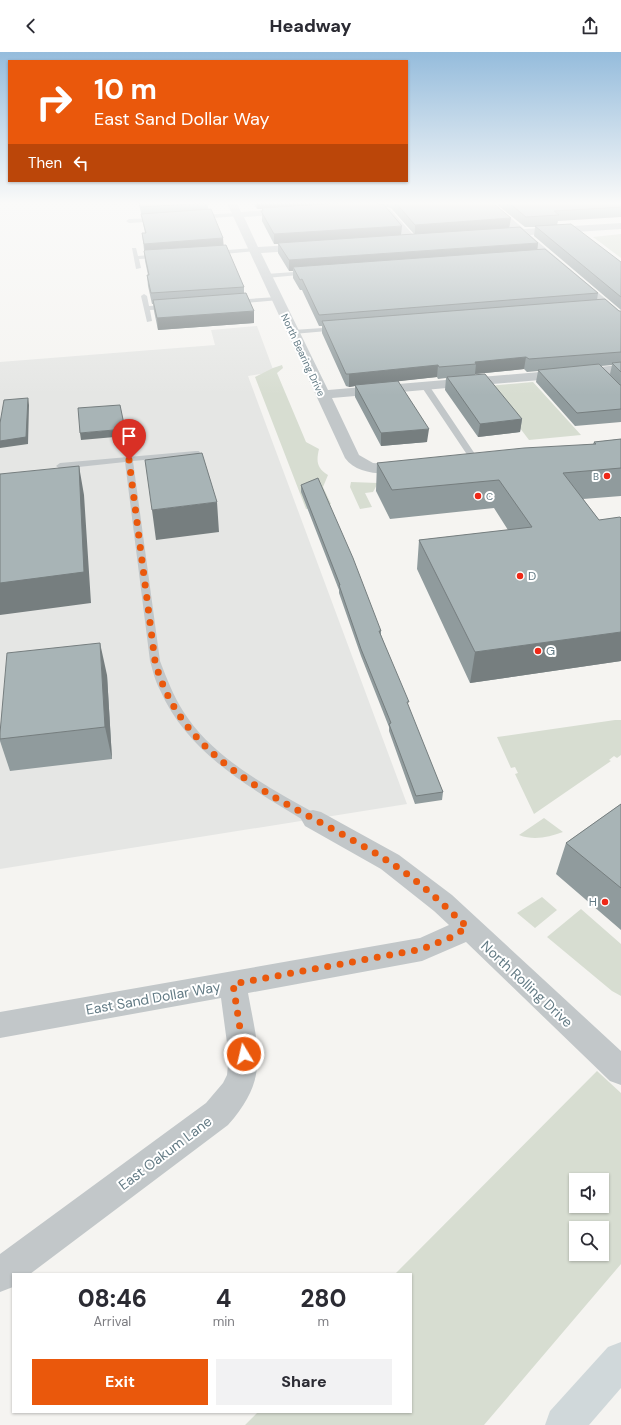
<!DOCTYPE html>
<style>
body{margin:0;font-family:"DM Sans",sans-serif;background:#f2f2f3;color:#2b2b33;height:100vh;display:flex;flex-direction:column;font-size:15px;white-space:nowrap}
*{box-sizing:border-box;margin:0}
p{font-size:13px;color:#7c7c81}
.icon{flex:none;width:22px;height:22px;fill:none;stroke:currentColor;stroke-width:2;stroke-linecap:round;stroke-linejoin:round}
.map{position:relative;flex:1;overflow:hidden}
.details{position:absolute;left:12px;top:1221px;width:400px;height:140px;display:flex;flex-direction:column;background:#fff;border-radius:0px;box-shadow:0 1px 3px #0004}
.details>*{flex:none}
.guide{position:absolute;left:8px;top:8px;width:400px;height:122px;border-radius:0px;box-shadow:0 1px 3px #0004;background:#ea580c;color:#fff;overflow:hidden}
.buttons{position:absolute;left:569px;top:1121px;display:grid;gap:8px}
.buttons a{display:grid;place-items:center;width:40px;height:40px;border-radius:0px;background:#fff;box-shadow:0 1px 3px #0004;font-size:20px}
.pin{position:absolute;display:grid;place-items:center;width:34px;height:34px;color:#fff;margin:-41px -17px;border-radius:50% 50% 50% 0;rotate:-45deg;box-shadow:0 0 4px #0007}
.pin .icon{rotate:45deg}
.me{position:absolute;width:44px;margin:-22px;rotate:351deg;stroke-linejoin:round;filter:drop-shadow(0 0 3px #0008)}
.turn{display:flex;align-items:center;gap:14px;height:84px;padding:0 20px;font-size:18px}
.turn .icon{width:52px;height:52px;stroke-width:2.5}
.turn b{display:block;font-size:28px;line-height:34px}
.then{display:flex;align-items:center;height:38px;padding:0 20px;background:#0003;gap:8px;font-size:15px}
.eta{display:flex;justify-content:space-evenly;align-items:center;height:68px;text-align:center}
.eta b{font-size:24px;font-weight:800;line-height:28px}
.primary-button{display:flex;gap:8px;margin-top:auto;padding:8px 20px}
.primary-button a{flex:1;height:46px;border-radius:0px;background:#ea580c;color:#fff;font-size:16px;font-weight:800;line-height:46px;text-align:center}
.primary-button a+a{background:#f2f2f3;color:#2b2b33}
header{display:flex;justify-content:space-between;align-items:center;height:52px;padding:0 20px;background:#fff;font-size:18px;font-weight:800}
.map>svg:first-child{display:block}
.built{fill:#e5e6e4}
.green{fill:#d7ddd1;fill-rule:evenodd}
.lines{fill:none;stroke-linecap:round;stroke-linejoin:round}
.service{fill:#c2c7c9;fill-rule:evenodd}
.minor{fill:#c2c7c9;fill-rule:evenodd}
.secondary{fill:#d0d8da;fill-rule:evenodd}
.wall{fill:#909b9d;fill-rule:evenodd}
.shaded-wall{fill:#767e7f}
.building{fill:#a8b4b6;stroke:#767e7f}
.route{stroke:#ea580c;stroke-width:7;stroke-dasharray:0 12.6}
.poi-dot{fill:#ef2817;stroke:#fff;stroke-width:1.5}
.labels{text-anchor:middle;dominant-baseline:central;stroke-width:4;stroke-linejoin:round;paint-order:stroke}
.far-street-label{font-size:10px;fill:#627a84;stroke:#fff}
.far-poi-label{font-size:10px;fill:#627a84;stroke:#fff;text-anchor:end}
.poi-label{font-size:12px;fill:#627a84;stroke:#fff;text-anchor:start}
.near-street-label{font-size:14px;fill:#627a84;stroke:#fff}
</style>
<header><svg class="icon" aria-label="back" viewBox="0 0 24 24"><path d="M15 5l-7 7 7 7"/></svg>Headway<svg class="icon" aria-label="share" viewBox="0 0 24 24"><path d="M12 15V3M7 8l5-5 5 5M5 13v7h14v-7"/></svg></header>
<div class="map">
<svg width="621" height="1373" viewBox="0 0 621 1373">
<rect width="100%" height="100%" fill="#f5f4f1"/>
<path class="built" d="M 257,274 L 274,320 L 248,324 L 407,752 L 0,817 L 0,310 L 215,293 L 211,278 Z"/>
<path class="green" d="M 621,182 L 621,206 L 593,185 Z
M 282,313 L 283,316 L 277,321 L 306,390 L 319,397 C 316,410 317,416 328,423 L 323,435 L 331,452 L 306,457 L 255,325 L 273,316 Z
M 533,330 L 581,383 L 529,388 L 488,334 Z
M 351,430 L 378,431 L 373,440 L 365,441 L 372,455 L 360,457 L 350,435 Z
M 615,668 L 621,668 L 621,703 L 617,706 L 614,704 L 609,708 L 611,709 L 534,762 L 515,722 L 518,721 L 515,715 L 511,716 L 497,685 Z
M 544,766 L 563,780 C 549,785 534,789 519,783 Z
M 542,845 L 557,858 L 535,876 L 517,861 Z
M 581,857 L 621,892 L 621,944 L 612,939 L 547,885 Z
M 597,1019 L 621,1041 L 621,1212 L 484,1373 L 245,1373 L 258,1360 L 411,1360 L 411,1222 L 395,1222 ZM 576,1128 L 602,1128 L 602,1154 L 576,1154 ZM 576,1176 L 602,1176 L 602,1202 L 576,1202 Z"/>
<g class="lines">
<path class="service" d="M 113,151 L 125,151 L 115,153 Z
M 237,161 L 240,163 L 239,164 L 198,167 L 195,165 L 198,163 Z
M 158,166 L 160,167 L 160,169 L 129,171 L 126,169 L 129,167 Z
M 132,196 L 136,196 L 138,204 L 161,202 L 164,204 L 161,206 L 139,207 L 141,216 L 136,217 Z
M 254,196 L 256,197 L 256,199 L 213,203 L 210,201 L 213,199 Z
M 308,219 L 311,221 L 310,222 L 266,226 L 263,224 L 266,222 Z
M 144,242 L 147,244 L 149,254 L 169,253 L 172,255 L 169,257 L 150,258 L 152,269 L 147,270 L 141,244 Z
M 277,245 L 279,246 L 279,248 L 233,252 L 230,250 L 233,248 Z
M 337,275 L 339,276 L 339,278 L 293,282 L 290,280 L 293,278 Z
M 422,332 L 428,332 L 479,408 L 478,410 L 472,410 L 421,334 Z
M 196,399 L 199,399 L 200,401 L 199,403 L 133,409 L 160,609 C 167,627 173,643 183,659 C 213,707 270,736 318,763 L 320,767 L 318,771 L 313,772 L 308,771 C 251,736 188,702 160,638 C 155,629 153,619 150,609 L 125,410 L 60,417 L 56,414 L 60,411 Z"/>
<path class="minor" d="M 227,151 L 237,151 L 241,160 L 291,156 L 296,159 L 291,162 L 244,165 L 258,195 L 309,192 L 314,195 L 309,198 L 261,201 L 328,338 L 621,313 L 621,321 L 332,346 L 359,403 L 373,411 L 385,412 L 406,410 L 411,412 L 414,415 L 411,418 C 392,423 358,425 345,406 Z
M 482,151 L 493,151 L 524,177 L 621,171 L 621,177 L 530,183 L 621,260 L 621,270 L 617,269 L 519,184 L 494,184 L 492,182 L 494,180 L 513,178 Z
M 381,153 L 390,157 L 416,186 L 417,188 L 416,190 L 408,190 L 384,161 L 376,156 L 378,154 Z
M 313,758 L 321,760 L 399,803 L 452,843 L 621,999 L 621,1033 L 610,1029 L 466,890 L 422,909 L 248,941 C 258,997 270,1026 228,1073 L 30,1222 L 13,1222 L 13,1235 L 0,1240 L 0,1202 L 206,1051 L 223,1031 L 227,1023 L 228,1013 L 227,991 L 221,946 L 0,986 L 0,960 L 420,886 L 449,873 L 434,859 L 381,817 L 305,774 L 301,767 L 305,760 Z"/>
<path class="secondary" d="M 621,1290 L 621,1336 L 589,1373 L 545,1373 L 550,1359 L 608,1295 Z"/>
</g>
<path class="wall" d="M 139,151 L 208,151 L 208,158 L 223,193 L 244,235 L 244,242 L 254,271 L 158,278 L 154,259 L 153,252 L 152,252 L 148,234 L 147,223 L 148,223 L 145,209 L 144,199 L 144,198 L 142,181 L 145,181 Z
M 253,151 L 493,151 L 509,176 L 538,191 L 537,197 L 598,241 L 597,248 L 619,259 L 621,259 L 621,370 L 575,374 L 536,330 L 538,319 L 527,320 L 524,317 L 475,322 L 475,323 L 522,367 L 520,380 L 478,385 L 445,338 L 446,326 L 438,327 L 437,325 L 398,329 L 427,390 L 381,394 L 355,345 L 355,334 L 349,335 L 346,334 L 322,281 L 322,274 L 319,274 L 302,238 L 300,238 L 293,226 L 293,219 L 289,219 L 278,201 L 278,192 L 274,192 L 262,169 L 262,157 L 257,157 ZM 385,155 L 391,156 L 414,182 L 401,183 ZM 612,313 L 610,322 L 601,314 Z
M 495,151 L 621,151 L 621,165 L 558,169 L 557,173 L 621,210 L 621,258 L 534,184 L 535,175 L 525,175 Z
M 621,387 L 621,444 L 583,447 L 599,468 L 621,466 L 621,609 L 470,631 L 417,517 L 419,488 L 508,478 L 494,456 L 390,467 L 376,439 L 377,411 L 593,392 L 594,390 Z
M 301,433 L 381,579 L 381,583 L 408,655 L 443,740 L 442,748 L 415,752 L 389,679 L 389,675 L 361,604 L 339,541 L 339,538 L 301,440 Z
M 107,623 L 112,707 L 10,719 L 0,689 L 0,681 Z
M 621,752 L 621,878 L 556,822 L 566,791 Z"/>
<path class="shaded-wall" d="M 257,151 L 360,151 L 262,156 L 262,157 L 257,157 Z
M 511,166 L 509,177 L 415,183 L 415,173 Z
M 402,174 L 401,184 L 278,191 L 278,192 L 274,192 L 274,182 Z
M 223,186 L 224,197 L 145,202 L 144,192 Z
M 538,191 L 537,201 L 293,215 L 293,219 L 289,219 L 289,208 Z
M 254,259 L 254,271 L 158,278 L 157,266 Z
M 526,305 L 524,317 L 475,322 L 476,312 L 475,310 Z
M 438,313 L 437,325 L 356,334 L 355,333 L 355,334 L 349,335 L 349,322 Z
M 28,346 L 29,353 L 28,392 L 0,396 L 0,389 Z
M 522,367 L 520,380 L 478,385 L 480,372 Z
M 125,377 L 126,384 L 81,388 L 80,381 Z
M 429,377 L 427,390 L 381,394 L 381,381 Z
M 79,414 L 84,443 L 91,551 L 0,563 L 0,531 Z
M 217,450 L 219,480 L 156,488 L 152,458 Z
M 621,580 L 621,609 L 470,631 L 475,600 Z
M 100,591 L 107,623 L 112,707 L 105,675 Z"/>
<path class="building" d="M 139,151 L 208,151 L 140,155 Z
M 347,151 L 375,151 L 384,153 L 402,174 L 274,182 L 261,159 L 263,159 L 262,156 Z
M 396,151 L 493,151 L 511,166 L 415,173 Z
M 509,151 L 621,151 L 621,155 L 554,159 L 559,163 L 526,165 Z
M 211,157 L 223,186 L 144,192 L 142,181 L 146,181 L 141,162 Z
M 571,172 L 621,210 L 621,245 L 535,174 Z
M 520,175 L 538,191 L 289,208 L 278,191 Z
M 226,193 L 244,235 L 151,241 L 147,223 L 149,223 L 144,199 L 145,198 Z
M 545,197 L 598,241 L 319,263 L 302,227 L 300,228 L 293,215 Z
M 246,241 L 254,259 L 157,266 L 153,248 Z
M 605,247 L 619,259 L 621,259 L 621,300 L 529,307 L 526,305 L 475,310 L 476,312 L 439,315 L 438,313 L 349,322 L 346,322 L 322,269 Z
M 621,310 L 621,320 L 612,311 Z
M 599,312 L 620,333 L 621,333 L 621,357 L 577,361 L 538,318 Z
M 485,322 L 522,367 L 480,372 L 447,325 Z
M 398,329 L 429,377 L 381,381 L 355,333 Z
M 28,346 L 26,385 L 0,389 L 0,371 L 4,348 Z
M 120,353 L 125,377 L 80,381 L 78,356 Z
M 621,387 L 621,416 L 563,421 L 599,468 L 620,465 L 621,466 L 621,580 L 475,600 L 419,488 L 532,475 L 499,428 L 392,438 L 377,411 L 524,396 L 596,392 L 594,390 Z
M 202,401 L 217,450 L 152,458 L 145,408 Z
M 79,414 L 84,520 L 0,531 L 0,422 Z
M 318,426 L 353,506 L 381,579 L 379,579 L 409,650 L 407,650 L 443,740 L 416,744 L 389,672 L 391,671 L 361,597 L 339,533 L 340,533 L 301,433 Z
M 100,591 L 105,675 L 0,687 L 0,681 L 7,601 Z
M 621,752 L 621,836 L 566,791 Z"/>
<linearGradient id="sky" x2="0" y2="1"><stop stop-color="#95bcdc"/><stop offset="0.44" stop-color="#fafaf9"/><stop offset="1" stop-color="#fafaf9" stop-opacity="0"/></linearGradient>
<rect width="621" height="343" fill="url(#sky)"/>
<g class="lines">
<path class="route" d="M 129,408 L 155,609 C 184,721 304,754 391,811 C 419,829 443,852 467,875 L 454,884 L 422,897 L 233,932 L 244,1002"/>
</g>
<g class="poi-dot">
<circle cx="607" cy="424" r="4"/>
<circle cx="478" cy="444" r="4"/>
<circle cx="520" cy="524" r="4"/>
<circle cx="538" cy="599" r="4"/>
<circle cx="605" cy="850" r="4"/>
</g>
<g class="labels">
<g class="far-street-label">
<text transform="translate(303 303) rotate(65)">North Bearing Drive</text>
</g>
<g class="far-poi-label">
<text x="599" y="424">B</text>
<text x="486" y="444" text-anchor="start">C</text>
</g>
<g class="poi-label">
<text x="528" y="524">D</text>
<text x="546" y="599">G</text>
<text x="597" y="850" text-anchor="end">H</text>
</g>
<g class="near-street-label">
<text transform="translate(527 932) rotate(43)">North Rolling Drive</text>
<text transform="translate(153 946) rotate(-10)">East Sand Dollar Way</text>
<text transform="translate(165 1101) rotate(-37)">East Oakum Lane</text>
</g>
</g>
</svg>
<div class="buttons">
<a><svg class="icon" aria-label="sound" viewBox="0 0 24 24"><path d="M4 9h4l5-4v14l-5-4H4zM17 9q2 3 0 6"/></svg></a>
<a><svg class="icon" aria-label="search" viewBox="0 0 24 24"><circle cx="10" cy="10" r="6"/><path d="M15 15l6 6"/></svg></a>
</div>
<div class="pin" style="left:129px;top:408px;background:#d93025"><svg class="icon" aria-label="arrive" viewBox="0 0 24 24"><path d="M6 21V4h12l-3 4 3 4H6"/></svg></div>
<svg class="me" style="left:244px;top:1002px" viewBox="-20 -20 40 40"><circle r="17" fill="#ea580c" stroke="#fff" stroke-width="3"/><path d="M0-11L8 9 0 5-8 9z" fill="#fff"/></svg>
<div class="guide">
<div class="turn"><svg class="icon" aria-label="right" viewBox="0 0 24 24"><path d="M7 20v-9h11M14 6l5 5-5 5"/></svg><div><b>10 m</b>East Sand Dollar Way</div></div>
<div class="then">Then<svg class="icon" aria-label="left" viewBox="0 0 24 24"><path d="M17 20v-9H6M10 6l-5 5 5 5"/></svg></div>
</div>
<section class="details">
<div class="eta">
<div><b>08:46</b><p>Arrival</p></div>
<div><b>4</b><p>min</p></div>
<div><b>280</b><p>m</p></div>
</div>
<div class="primary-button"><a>Exit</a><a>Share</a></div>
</section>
</div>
